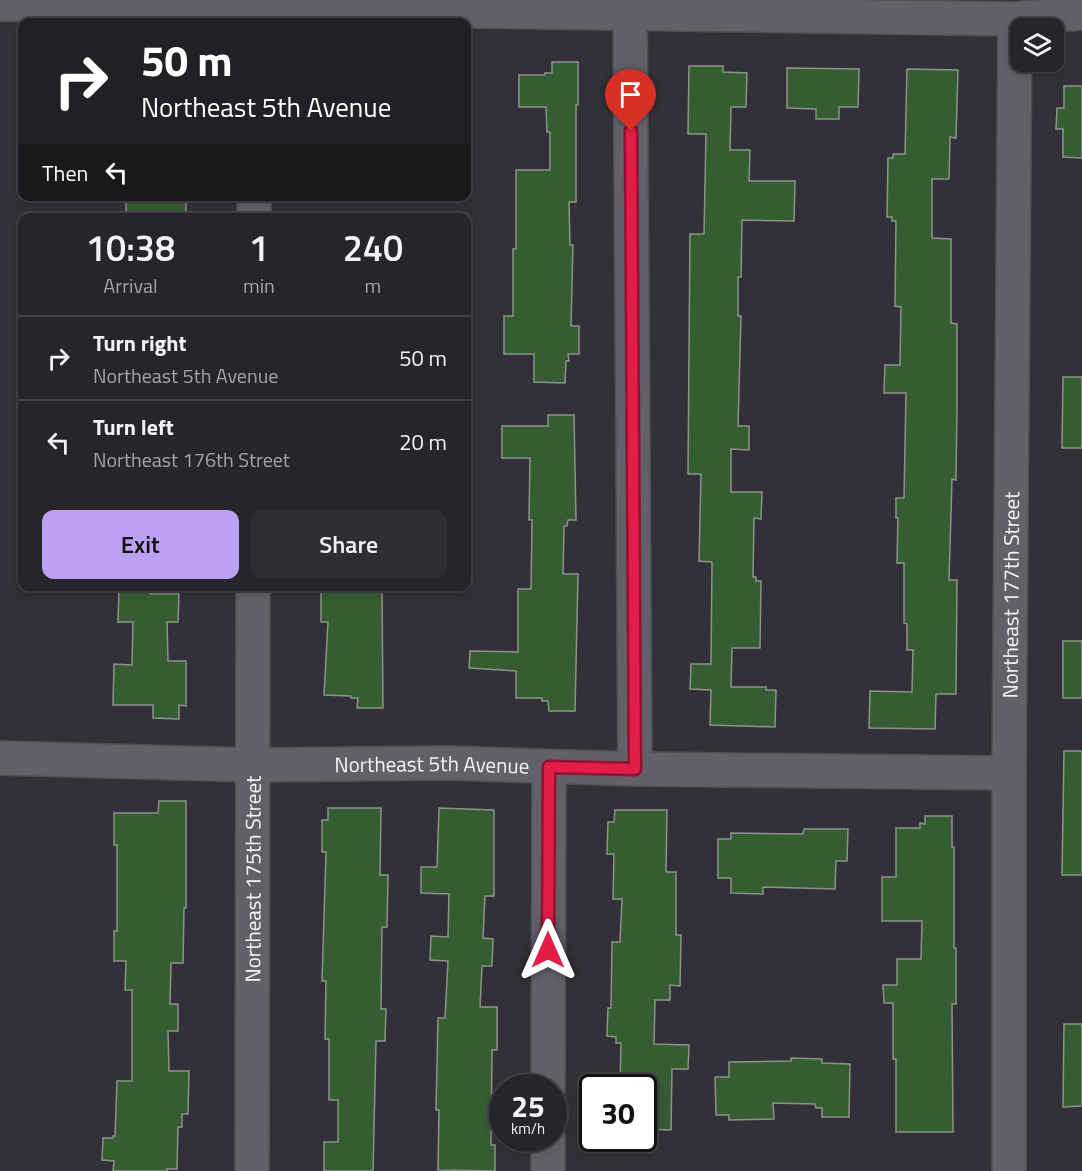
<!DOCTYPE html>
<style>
body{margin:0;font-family:"Titillium Web",sans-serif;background:#2f2c33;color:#f1f3f6;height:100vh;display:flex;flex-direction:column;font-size:22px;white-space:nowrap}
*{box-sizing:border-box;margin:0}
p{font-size:20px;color:#a4a4a9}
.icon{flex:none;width:33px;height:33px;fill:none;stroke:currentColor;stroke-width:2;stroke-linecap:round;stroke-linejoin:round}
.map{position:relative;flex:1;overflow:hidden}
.details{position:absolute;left:18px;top:213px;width:453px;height:378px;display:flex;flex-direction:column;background:#27242b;border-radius:12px;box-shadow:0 3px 9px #0003,0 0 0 2px #434147}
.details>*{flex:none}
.guide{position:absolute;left:18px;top:18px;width:453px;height:183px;border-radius:12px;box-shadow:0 3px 9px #0003,0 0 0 2px #434147;background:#202124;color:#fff;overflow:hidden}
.controls{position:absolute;left:1010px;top:18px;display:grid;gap:12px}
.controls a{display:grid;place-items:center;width:54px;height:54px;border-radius:12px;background:#27242b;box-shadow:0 3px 9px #0003,0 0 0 2px #434147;font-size:30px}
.speed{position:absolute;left:489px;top:1074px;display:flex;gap:12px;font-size:30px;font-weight:700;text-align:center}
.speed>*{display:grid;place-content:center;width:78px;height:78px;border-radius:50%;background:#27242b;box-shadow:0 3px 9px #0003,0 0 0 2px #434147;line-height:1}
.speed small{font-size:15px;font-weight:400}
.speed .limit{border:3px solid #111;border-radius:9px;background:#fff;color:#111}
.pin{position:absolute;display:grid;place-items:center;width:51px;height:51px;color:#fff;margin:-62px -26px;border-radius:50% 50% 50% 0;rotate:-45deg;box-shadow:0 0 6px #0007}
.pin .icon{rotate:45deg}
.me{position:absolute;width:66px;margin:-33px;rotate:0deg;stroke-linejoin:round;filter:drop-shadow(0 0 4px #0008)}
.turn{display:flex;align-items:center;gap:21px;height:126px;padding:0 24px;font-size:27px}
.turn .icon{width:78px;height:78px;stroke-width:2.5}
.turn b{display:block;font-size:42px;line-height:51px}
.then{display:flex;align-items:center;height:57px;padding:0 24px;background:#0003;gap:12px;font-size:22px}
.eta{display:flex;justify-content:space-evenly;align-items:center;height:102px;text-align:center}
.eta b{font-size:36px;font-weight:600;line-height:42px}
.button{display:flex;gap:12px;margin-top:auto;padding:12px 24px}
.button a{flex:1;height:69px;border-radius:12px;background:#bca0f2;color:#111;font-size:24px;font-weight:600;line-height:69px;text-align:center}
.button a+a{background:#2f2c33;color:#f1f3f6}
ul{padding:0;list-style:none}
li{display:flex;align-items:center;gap:18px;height:84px;padding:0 24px;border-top:2px solid #434147}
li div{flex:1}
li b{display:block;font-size:22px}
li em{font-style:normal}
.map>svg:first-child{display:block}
.building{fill:#365c32;stroke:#8c948a;stroke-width:1.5}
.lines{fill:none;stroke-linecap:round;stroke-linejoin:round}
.minor-casing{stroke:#504d54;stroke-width:36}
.minor{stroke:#64606a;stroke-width:33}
.route-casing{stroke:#92132f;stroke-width:15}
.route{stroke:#e11d48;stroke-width:10}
.labels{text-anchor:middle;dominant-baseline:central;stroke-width:6;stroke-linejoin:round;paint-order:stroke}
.street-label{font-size:21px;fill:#f6f4f9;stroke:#2a272f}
</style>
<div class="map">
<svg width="1082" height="1171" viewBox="0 0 1082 1171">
<rect width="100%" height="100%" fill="#343039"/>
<path class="building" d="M 552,62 L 578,62 L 578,105 L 576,105 L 576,202 L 569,202 L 570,245 L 573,245 L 571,326 L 579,326 L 579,354 L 568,354 L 569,361 L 566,361 L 565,383 L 534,382 L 534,354 L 504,354 L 504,316 L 513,316 L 513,249 L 516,249 L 516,170 L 550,170 L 550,132 L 547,132 L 546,107 L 519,107 L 519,75 L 545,75 L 545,73 L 552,73 Z
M 689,66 L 723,66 L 723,72 L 747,73 L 746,107 L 731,107 L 730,150 L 750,150 L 749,181 L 795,181 L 794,221 L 742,220 L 741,277 L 738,277 L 738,316 L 741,316 L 738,426 L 749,426 L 749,450 L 731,449 L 731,492 L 762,492 L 761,519 L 754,518 L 753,577 L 756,577 L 756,581 L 761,581 L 760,648 L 732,648 L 731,687 L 766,687 L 766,690 L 776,690 L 775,727 L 710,725 L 711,690 L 690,689 L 691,664 L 711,664 L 712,562 L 699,561 L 701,474 L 688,474 L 690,234 L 704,234 L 706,134 L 688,134 Z
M 787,68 L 859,69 L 858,107 L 839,107 L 839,119 L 816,119 L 816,109 L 787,108 Z
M 907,69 L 958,70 L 956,138 L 950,137 L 949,179 L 932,179 L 932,238 L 951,239 L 951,323 L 957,324 L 957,409 L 956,480 L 952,479 L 949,580 L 957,580 L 956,694 L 936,694 L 935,729 L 869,728 L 870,691 L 912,692 L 913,650 L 907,650 L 907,624 L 904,623 L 904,563 L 897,563 L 898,518 L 896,518 L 896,498 L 904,498 L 906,393 L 884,393 L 885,365 L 900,365 L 901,307 L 895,306 L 896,221 L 892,221 L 892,217 L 887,217 L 888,158 L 893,158 L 893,154 L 905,154 Z
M 1064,86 L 1082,86 L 1082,158 L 1063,157 L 1063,129 L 1056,129 L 1057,108 L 1064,108 Z
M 126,196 L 186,196 L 186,218 L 126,218 Z
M 1063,377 L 1082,377 L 1082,448 L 1062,448 Z
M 548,415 L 574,415 L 576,520 L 568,520 L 567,526 L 564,526 L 563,574 L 578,574 L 575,711 L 549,711 L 548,701 L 542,701 L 542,698 L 516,698 L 516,671 L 469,668 L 470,651 L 518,652 L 518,589 L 531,589 L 532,520 L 529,520 L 530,458 L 502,458 L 502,426 L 548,426 Z
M 321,586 L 347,586 L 347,590 L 382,590 L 383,708 L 357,708 L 358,698 L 351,698 L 351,696 L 324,695 L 328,622 L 321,622 Z
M 119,590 L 150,591 L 150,594 L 179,594 L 178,622 L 167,622 L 168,661 L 186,661 L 186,706 L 179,705 L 179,719 L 153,718 L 153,705 L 113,705 L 114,664 L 132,665 L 133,622 L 118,622 Z
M 1063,641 L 1082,641 L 1082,698 L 1063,698 Z
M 1064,751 L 1082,751 L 1082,875 L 1062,875 Z
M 159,801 L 186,801 L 186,908 L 184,908 L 183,963 L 171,963 L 170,1004 L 178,1004 L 178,1031 L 168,1031 L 169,1071 L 189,1071 L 188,1114 L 182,1114 L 182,1127 L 178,1127 L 177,1169 L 167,1169 L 167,1171 L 113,1171 L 114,1161 L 102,1160 L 103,1138 L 113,1138 L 113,1136 L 115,1136 L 117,1081 L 132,1081 L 132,990 L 125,990 L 126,961 L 114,961 L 114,931 L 117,931 L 117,845 L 114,845 L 114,813 L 158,813 Z
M 328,808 L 381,808 L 380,875 L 388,875 L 387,927 L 382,927 L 381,1009 L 386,1009 L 385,1041 L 376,1041 L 373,1171 L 324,1171 L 324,1142 L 338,1142 L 338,1100 L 329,1100 L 329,1039 L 325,1039 L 326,981 L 322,981 L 326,852 L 322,852 L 322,820 L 328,820 Z
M 439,808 L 494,810 L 494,896 L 485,896 L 483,938 L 493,939 L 492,966 L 482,966 L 480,1007 L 497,1007 L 497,1050 L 492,1050 L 491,1145 L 495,1145 L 495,1171 L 438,1170 L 439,1110 L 436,1110 L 438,1018 L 445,1018 L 448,961 L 430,960 L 431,936 L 448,937 L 449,894 L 421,893 L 421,867 L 437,867 Z
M 615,810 L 667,810 L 666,872 L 676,872 L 676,935 L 681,935 L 680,986 L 670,985 L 670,1000 L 655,1000 L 654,1044 L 689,1045 L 688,1069 L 672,1069 L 671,1130 L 644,1129 L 644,1088 L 620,1088 L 621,1043 L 616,1043 L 616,1037 L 607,1036 L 608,1008 L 611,1008 L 612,942 L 620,942 L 622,899 L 613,899 L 614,854 L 607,854 L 608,822 L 614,822 Z
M 925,816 L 952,816 L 952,847 L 954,847 L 954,948 L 956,948 L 956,1004 L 952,1004 L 953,1132 L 896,1132 L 896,1059 L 893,1059 L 893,1003 L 884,1003 L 883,985 L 897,985 L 897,959 L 921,959 L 922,921 L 882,921 L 882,877 L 896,877 L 896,828 L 920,828 L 920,823 L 925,824 Z
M 804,829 L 848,829 L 847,861 L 836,861 L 835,889 L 763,887 L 763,894 L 731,893 L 731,878 L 718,878 L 718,839 L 731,839 L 731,833 L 803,834 Z
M 1064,1024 L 1082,1024 L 1082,1106 L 1063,1107 Z
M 791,1058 L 822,1059 L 822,1063 L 850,1064 L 849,1117 L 822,1117 L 822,1108 L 816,1108 L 815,1104 L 773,1103 L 774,1119 L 729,1120 L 729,1115 L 716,1115 L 715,1077 L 729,1077 L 729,1062 L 791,1061 Z"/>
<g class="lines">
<g class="minor-casing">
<g id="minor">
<path d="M 630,0 L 635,769"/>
<path d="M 0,4 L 1015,19 L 1082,13"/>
<path d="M 254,218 L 254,196"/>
<path id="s1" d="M 0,758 L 253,765 L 448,763 L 635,769 L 1009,773"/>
<path d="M 548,1088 L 549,767"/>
<path id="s2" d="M 252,1171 L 253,586"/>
<path d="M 548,1171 L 548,1138"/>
<path id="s3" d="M 1009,1171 L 1009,773 L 1015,19"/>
</g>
</g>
<use href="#minor" class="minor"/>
</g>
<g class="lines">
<g class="route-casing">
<path id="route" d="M 548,950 L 549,767 L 635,769 L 631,131"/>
</g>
<use href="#route" class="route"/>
</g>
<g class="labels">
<g class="street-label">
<text stroke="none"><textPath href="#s3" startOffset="576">Northeast 177th Street</textPath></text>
<text stroke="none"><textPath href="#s1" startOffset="432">Northeast 5th Avenue</textPath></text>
<text stroke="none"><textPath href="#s2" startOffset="292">Northeast 175th Street</textPath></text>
</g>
</g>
</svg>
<div class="controls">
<a><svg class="icon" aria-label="layers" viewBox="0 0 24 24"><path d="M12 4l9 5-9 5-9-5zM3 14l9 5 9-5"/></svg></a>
</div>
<div class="speed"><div>25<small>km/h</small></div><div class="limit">30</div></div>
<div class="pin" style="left:631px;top:131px;background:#d93025"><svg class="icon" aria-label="arrive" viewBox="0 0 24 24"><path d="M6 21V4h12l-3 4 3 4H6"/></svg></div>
<svg class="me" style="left:548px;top:950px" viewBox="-20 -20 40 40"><path d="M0-17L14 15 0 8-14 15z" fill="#e11d48" stroke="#fff" stroke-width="4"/></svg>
<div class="guide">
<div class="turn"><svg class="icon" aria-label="right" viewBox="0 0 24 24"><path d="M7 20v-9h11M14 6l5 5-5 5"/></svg><div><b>50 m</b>Northeast 5th Avenue</div></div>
<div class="then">Then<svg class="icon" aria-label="left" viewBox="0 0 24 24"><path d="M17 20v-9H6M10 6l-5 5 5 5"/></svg></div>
</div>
<section class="details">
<div class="eta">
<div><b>10:38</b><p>Arrival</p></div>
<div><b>1</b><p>min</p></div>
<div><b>240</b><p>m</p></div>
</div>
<ul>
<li><svg class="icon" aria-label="right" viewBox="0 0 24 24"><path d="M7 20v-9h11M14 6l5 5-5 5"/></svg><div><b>Turn right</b><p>Northeast 5th Avenue</p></div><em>50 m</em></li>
<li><svg class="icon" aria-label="left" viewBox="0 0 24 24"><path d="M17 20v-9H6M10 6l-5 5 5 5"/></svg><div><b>Turn left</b><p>Northeast 176th Street</p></div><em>20 m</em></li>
</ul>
<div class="button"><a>Exit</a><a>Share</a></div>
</section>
</div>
